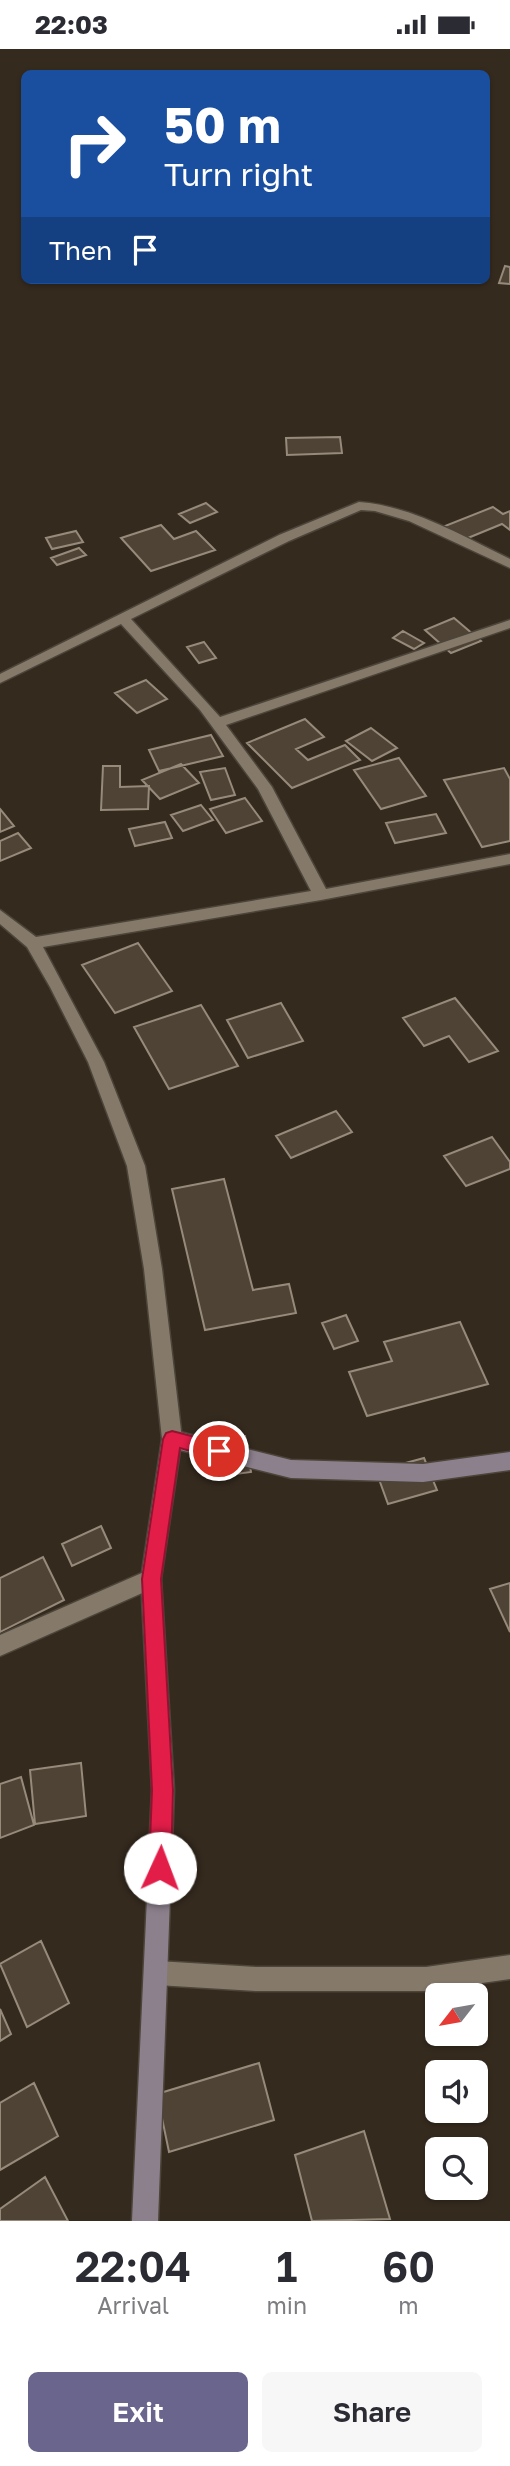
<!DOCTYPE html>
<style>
body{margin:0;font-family:"Golos Text",sans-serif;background:#f7f7f7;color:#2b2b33;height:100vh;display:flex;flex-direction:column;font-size:26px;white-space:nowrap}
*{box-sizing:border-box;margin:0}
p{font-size:23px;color:#7c7c81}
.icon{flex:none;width:38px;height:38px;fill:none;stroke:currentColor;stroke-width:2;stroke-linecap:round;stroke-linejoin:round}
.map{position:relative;height:2172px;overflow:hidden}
.side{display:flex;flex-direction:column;background:#fff;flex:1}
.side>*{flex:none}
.guide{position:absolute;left:21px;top:21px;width:469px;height:214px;border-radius:10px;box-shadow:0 2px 5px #0004;background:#1a4fa0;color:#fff;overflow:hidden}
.needle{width:46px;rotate:239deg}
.fabs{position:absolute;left:425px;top:1934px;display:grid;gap:14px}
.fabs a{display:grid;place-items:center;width:63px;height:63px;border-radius:10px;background:#fff;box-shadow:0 2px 5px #0004;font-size:35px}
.pin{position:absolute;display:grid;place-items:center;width:60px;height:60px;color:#fff;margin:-30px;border:4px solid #fff;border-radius:50%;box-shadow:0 2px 7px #0007}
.me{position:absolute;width:77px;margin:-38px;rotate:2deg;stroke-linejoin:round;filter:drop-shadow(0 0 5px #0008)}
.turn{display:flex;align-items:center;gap:24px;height:147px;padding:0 28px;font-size:32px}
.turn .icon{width:91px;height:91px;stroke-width:2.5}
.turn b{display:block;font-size:49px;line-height:60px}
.then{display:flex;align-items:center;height:66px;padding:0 28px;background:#0003;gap:14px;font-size:26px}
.eta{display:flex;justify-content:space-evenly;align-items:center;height:119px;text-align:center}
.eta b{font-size:42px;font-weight:600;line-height:49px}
.button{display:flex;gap:14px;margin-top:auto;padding:14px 28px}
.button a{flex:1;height:80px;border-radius:10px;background:#69658c;color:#fff;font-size:28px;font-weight:600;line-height:80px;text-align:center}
.button a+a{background:#f7f7f7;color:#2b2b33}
.status{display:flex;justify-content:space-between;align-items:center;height:49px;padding:0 35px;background:#fff;direction:ltr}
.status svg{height:19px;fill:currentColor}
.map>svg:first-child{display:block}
.building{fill:#4f4336;stroke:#968a7b;stroke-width:2}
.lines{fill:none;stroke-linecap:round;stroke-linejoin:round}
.street-casing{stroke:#4d453a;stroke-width:3}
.secondary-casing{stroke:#4d453a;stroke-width:3}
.street{fill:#85796a;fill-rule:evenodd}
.secondary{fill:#8c808d;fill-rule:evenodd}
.route{fill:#e11d48;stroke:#92132f;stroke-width:2}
</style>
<div class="status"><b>22:03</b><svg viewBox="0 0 49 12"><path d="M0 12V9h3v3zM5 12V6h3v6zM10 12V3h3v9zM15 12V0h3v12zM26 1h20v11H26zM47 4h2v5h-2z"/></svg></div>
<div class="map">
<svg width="510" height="2172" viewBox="0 0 510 2172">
<rect width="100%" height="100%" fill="#352a1e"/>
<path class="building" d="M 505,217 L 510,218 L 510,235 L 499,234 Z
M 340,388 L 342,404 L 287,406 L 286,389 Z
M 206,454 L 217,463 L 190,474 L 179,465 Z
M 493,458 L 503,465 L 510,462 L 510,481 L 502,475 L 463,491 L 445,477 Z
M 161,476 L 174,490 L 196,482 L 215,501 L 151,522 L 121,489 Z
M 76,482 L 83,493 L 52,500 L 46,489 Z
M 79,499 L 86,506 L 57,516 L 51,509 Z
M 454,569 L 481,592 L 451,604 L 425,581 Z
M 403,582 L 424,594 L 414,600 L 393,589 Z
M 204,593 L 216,609 L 199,614 L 187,598 Z
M 146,631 L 167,650 L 137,664 L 115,644 Z
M 305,670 L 324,688 L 296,700 L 308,711 L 345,696 L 360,711 L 292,739 L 247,694 Z
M 371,679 L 397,699 L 372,712 L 346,692 Z
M 211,686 L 223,707 L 159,722 L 149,701 Z
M 399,709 L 426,747 L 381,760 L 354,721 Z
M 181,715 L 199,734 L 160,750 L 142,731 Z
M 103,717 L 120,717 L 120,738 L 149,737 L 148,760 L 101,761 Z
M 225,719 L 235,746 L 211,751 L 200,723 Z
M 504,719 L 510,730 L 510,792 L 482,798 L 444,731 Z
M 245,749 L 262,772 L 226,784 L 210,760 Z
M 201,756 L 213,771 L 183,782 L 171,766 Z
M 0,760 L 14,777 L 0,783 Z
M 436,765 L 446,784 L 395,794 L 386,774 Z
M 165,773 L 172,789 L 135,797 L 129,780 Z
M 18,784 L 31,799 L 0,812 L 0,792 Z
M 138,894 L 172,942 L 115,964 L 82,916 Z
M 455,949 L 498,1002 L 469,1013 L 449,987 L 424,997 L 403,969 Z
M 281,954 L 303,992 L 248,1009 L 227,971 Z
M 201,956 L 238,1017 L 169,1040 L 134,978 Z
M 336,1062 L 352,1083 L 291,1109 L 276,1087 Z
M 492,1088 L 510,1113 L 510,1120 L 466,1137 L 444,1107 Z
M 224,1130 L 253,1241 L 289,1235 L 296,1264 L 205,1281 L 172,1140 Z
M 346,1266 L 358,1292 L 334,1300 L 322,1274 Z
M 460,1273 L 488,1335 L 367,1367 L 349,1323 L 392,1312 L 384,1293 Z
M 245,1387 L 251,1423 L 207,1429 L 201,1393 Z
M 424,1409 L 437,1441 L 388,1455 L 376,1422 Z
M 101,1477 L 111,1499 L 72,1517 L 62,1495 Z
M 43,1508 L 64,1551 L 0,1583 L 0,1529 Z
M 510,1534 L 510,1583 L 490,1540 Z
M 81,1714 L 86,1767 L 35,1775 L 30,1721 Z
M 21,1728 L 34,1776 L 0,1789 L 0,1735 Z
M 41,1892 L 69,1954 L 27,1978 L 0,1915 Z
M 0,1960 L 11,1985 L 0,1992 Z
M 259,2014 L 274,2071 L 169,2103 L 157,2045 Z
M 34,2034 L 58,2087 L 0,2121 L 0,2054 Z
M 364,2082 L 390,2170 L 312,2172 L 295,2106 Z
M 45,2128 L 68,2172 L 0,2172 L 0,2160 Z"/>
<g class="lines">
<g class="street-casing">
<path id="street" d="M 359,453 C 413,457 462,487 510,510 L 510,519 L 409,472 L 375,462 L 361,461 L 289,492 L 131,570 L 220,668 L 510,571 L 510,579 L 226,676 L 272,738 L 326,840 L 510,805 L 510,815 L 321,851 L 43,898 L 104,1013 L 145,1117 L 162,1220 L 182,1390 L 179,1396 L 172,1399 L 165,1396 L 162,1390 L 144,1220 L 127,1117 L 88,1013 L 50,938 L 27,898 L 0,875 L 0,861 L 36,888 L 311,842 L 258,740 L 200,661 L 121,575 L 0,634 L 0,625 L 279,486 Z
M 151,1520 L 158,1523 L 161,1530 L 158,1537 L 0,1607 L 0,1586 Z
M 510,1906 L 510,1930 L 426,1942 L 256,1942 L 157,1936 L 148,1933 L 145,1924 L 148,1915 L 157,1912 L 256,1918 L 426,1918 Z"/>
</g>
<g class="secondary-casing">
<path id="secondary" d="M 172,1381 L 291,1411 L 423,1415 L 510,1403 L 510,1421 L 423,1433 L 291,1429 L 180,1401 L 161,1530 L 174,1741 L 158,2172 L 132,2172 L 152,1741 L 141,1530 L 162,1390 L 165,1384 Z"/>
</g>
<use href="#street" class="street"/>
<use href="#secondary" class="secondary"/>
</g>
<path class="route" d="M 172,1382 L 219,1394 L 226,1396 L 229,1402 L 226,1407 L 219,1410 L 180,1399 L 161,1530 L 173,1741 L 171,1819 L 167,1827 L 160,1830 L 152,1827 L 149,1819 L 152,1741 L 142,1530 L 163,1390 L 166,1384 Z"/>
</svg>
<div class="fabs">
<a><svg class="needle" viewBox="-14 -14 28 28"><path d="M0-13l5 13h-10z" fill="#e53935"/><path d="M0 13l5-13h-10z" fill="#7c7c81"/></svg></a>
<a><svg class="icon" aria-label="sound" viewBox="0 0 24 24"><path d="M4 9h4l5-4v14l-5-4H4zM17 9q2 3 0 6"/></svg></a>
<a><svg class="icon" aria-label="search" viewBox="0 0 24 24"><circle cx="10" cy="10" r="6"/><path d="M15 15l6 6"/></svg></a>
</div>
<div class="pin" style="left:219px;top:1402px;background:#d93025"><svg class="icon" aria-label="arrive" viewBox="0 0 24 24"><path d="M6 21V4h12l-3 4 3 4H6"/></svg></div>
<svg class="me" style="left:160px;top:1819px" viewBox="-20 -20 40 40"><circle r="19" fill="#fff"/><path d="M0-13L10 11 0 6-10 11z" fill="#e11d48"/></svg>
<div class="guide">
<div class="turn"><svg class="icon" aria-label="right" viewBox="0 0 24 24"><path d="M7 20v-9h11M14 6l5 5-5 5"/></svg><div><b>50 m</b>Turn right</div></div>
<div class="then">Then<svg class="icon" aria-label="arrive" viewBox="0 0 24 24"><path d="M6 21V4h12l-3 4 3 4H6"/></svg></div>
</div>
</div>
<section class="side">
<div class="eta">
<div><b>22:04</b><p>Arrival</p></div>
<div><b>1</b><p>min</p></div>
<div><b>60</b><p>m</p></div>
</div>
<div class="button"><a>Exit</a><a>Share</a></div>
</section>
